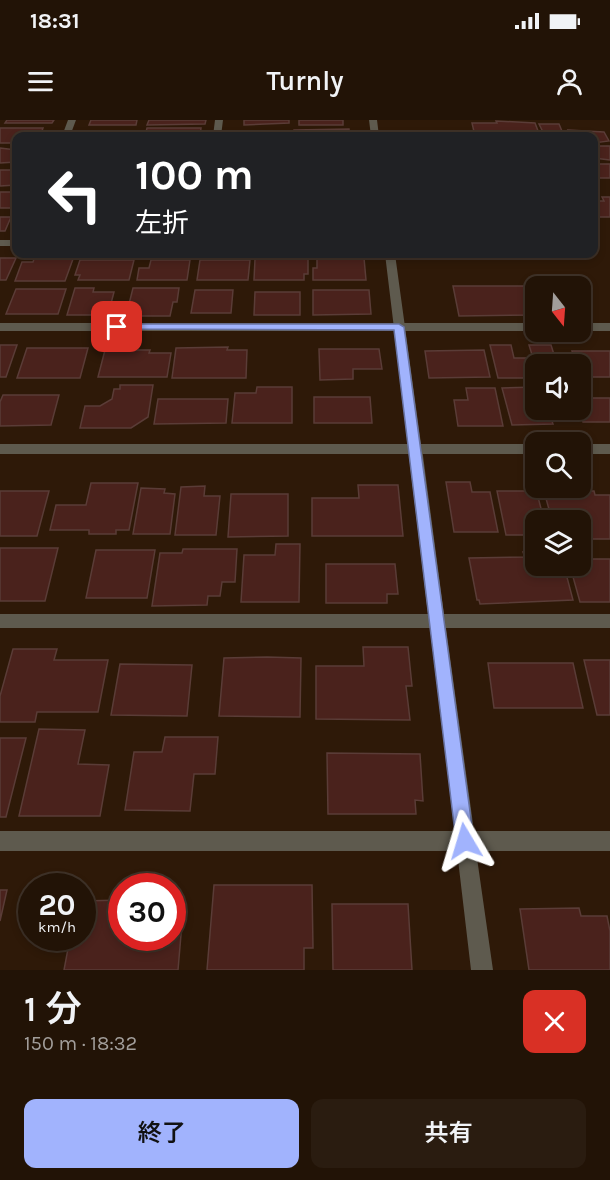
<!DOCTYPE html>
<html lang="ja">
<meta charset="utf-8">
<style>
body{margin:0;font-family:Karla,"Noto Sans JP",sans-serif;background:#2a1c10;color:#f1f3f6;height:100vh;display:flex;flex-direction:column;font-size:22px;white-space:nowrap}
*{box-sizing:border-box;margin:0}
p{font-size:20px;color:#a29e9b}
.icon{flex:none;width:33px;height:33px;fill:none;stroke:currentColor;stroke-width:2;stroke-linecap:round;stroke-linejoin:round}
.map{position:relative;height:850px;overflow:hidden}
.details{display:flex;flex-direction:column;background:#221306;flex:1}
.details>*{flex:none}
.top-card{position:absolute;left:12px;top:12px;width:586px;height:126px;border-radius:12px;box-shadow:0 3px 9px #0003,0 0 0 2px #3f3228;background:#202124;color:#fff;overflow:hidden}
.needle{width:39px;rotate:163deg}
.tools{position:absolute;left:525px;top:156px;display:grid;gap:12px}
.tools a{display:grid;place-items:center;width:66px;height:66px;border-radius:12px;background:#221306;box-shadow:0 3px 9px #0003,0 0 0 2px #3f3228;font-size:30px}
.speed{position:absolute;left:18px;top:753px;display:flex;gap:12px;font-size:30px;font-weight:700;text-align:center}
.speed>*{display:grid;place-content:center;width:78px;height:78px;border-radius:50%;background:#221306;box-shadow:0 3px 9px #0003,0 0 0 2px #3f3228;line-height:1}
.speed small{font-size:15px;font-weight:400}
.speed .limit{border:9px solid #d22;background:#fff;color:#111}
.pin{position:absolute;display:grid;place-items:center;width:51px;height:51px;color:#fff;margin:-26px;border-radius:12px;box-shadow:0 3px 9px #0006}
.me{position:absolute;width:66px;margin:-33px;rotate:353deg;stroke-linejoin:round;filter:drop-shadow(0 0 4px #0008)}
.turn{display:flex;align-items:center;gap:21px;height:126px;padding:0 24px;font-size:27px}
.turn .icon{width:78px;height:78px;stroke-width:2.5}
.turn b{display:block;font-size:42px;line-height:51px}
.round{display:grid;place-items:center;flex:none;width:63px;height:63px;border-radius:12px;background:#2a1c10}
.overview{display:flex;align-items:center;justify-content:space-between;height:102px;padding:0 24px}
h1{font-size:36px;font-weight:600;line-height:45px}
.primary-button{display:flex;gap:12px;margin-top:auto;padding:12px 24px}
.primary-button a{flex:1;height:69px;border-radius:12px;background:#a1b3fd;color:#111;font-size:24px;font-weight:600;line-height:69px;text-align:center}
.primary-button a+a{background:#2a1c10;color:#f1f3f6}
.status{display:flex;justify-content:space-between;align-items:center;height:42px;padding:0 30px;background:#221306;direction:ltr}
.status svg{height:16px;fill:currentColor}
header{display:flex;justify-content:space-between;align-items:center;height:78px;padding:0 24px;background:#221306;font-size:27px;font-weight:600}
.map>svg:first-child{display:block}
.building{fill:#4a221c;stroke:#5a3c37;stroke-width:1.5}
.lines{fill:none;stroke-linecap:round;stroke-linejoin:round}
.minor{fill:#5e5a4e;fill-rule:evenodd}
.tertiary{fill:#5e5a4e;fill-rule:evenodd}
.route{fill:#a1b3fd;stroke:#6974a4;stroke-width:1.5}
</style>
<div class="status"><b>18:31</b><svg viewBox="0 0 49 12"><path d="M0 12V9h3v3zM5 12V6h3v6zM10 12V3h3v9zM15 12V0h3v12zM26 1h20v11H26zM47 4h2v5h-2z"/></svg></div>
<header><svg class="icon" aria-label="menu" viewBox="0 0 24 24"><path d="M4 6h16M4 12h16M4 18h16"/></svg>Turnly<svg class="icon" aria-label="person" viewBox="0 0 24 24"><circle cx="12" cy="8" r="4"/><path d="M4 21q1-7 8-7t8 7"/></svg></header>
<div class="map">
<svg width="610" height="850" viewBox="0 0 610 850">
<rect width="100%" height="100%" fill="#2e1908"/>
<path class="building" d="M 7,0 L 54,0 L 52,3 L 5,3 Z
M 91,0 L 137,0 L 136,5 L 89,5 Z
M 149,0 L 206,0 L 205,4 L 147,5 Z
M 244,0 L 289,0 L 289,3 L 244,5 Z
M 299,0 L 343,0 L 343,5 L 299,5 Z
M 496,1 L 535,3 L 540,16 L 475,16 L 472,3 L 497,3 Z
M 539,4 L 559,4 L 564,16 L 545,16 Z
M 0,8 L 43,8 L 40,16 L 16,16 L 16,23 L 0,23 Z
M 147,8 L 201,8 L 200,16 L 145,16 Z
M 349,9 L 350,16 L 294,16 L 294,10 Z
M 568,10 L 604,12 L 609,21 L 594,23 L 594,16 L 571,16 Z
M 252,11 L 285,11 L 285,16 L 249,16 Z
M 98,13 L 123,13 L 123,15 L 137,15 L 97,16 Z
M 596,26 L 610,26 L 610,40 L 594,38 Z
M 0,28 L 16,30 L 16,42 L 0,43 Z
M 594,44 L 610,44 L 610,58 L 594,58 Z
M 0,50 L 16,50 L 16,65 L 0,66 Z
M 0,72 L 16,72 L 16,88 L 0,88 Z
M 602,77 L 610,77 L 610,97 L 594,97 L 594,81 L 604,81 Z
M 0,97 L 11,97 L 5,111 L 0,111 Z
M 0,138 L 16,138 L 6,160 L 0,160 Z
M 317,138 L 364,138 L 366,160 L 313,160 L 313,148 L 317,148 Z
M 34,139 L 73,139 L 65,161 L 15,161 L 22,142 L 33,142 Z
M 255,139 L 308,139 L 308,154 L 304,154 L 304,160 L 254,160 Z
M 80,140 L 134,140 L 129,160 L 78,160 L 80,155 L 75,155 Z
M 151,140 L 190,140 L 187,160 L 137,160 L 139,148 L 149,148 Z
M 200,140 L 250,140 L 248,160 L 197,160 Z
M 539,160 L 575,160 L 577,166 L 541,166 Z
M 453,166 L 532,166 L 536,177 L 536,195 L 459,196 Z
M 75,168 L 94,168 L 93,172 L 114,172 L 108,195 L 67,195 Z
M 133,168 L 179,168 L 177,182 L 173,182 L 170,196 L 126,196 Z
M 16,169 L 66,169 L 58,194 L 6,194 Z
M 195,170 L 233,170 L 231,193 L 191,193 Z
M 313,170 L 369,170 L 371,194 L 313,195 Z
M 255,172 L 300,172 L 300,195 L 254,195 Z
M 0,225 L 17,225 L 6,257 L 0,257 Z
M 490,225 L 511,225 L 514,238 L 533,238 L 529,225 L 551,225 L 557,244 L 536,244 L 536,258 L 498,258 Z
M 228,227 L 227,230 L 247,230 L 246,258 L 172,258 L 176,228 Z
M 27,228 L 88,228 L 80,258 L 17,258 Z
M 319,229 L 379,229 L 382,249 L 353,249 L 353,259 L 320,260 Z
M 105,230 L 150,230 L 149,233 L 171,233 L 167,257 L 98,257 Z
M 484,230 L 490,257 L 429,258 L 425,231 Z
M 572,231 L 610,231 L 610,257 L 580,257 L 580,244 L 568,244 L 565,237 L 574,237 Z
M 120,265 L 153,265 L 148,297 L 131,308 L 80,308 L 85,286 L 100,286 L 112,279 L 114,269 L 120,269 Z
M 257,267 L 292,267 L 292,303 L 232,303 L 235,273 L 256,273 Z
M 536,267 L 536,290 L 548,290 L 553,304 L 512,305 L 502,268 Z
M 466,268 L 495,268 L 503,306 L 458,306 L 454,280 L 468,280 Z
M 3,275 L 59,275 L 51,305 L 0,306 L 0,282 Z
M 314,277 L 370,277 L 372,303 L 314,303 Z
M 580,278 L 610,278 L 610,302 L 583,302 L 579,290 Z
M 158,279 L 228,279 L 226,303 L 154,304 Z
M 446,362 L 470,362 L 472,372 L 490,372 L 498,412 L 454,412 Z
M 91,363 L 138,363 L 129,410 L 116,410 L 116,414 L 89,414 L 89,410 L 50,410 L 56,385 L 86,385 Z
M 358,365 L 398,365 L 403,416 L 312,416 L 312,378 L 359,378 Z
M 205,366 L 204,376 L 220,376 L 216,415 L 175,415 L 181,367 Z
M 141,368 L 165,369 L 164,373 L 175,374 L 170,414 L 133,414 Z
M 0,371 L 49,371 L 37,416 L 0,416 Z
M 497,371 L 533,371 L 535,377 L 538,377 L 544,400 L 536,400 L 536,415 L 506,415 Z
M 571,371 L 594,371 L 595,375 L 610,375 L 610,419 L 580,419 L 580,400 L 552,400 L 545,375 L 572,375 Z
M 231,374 L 288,374 L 288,416 L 228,417 Z
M 276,424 L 300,424 L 299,482 L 241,482 L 244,435 L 275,435 Z
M 0,428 L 58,428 L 45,481 L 0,481 Z
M 183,429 L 237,429 L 235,462 L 222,462 L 220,476 L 208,476 L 207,485 L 152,486 L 160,433 L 182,433 Z
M 96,430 L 155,430 L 147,478 L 86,478 Z
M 523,432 L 536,432 L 536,446 L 564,446 L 573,480 L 480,484 L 479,480 L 477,480 L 469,438 L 525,437 Z
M 580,439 L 610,439 L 610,482 L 580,482 L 570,446 L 580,446 Z
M 326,444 L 395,444 L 398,474 L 387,474 L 387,483 L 326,483 Z
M 363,527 L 408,527 L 412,566 L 406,566 L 410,600 L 316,599 L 316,546 L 364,546 Z
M 13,529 L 57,529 L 54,540 L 108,540 L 98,592 L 37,592 L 35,602 L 0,602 L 0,576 Z
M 267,537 L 301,538 L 300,597 L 219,596 L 224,538 Z
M 584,540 L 610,540 L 610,595 L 597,595 Z
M 488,543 L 573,543 L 583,588 L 494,588 Z
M 120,544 L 192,545 L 187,596 L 111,595 Z
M 39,609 L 85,610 L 78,644 L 109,645 L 100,696 L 19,696 Z
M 165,617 L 218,617 L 215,654 L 194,654 L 190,691 L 125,690 L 134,632 L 162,632 Z
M 0,618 L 26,618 L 6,697 L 0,697 Z
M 327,633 L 420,634 L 423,681 L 415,680 L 416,694 L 328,694 Z
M 214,765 L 312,765 L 313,828 L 304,828 L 304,850 L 207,850 Z
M 0,770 L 7,770 L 0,801 Z
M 122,780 L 122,818 L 172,818 L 172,791 L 183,791 L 178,850 L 64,850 L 70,818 L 82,818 L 82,781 Z
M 332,784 L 408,784 L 412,850 L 333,850 Z
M 579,788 L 581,796 L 607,796 L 610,811 L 610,850 L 529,850 L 520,789 Z"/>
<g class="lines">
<path class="minor" d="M 68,0 L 76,0 L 70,16 L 62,16 Z
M 215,0 L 223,0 L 221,16 L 213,16 Z
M 0,120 L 16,120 L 16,126 L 0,126 Z
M 0,203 L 536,203 L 536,211 L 0,211 Z
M 580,203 L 610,203 L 610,211 L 580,211 Z
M 415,323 L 422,328 L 444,494 L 610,494 L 610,508 L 446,508 L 474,711 L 610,711 L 610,731 L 476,731 L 493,850 L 471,850 L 457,731 L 0,731 L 0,711 L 455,711 L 430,508 L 0,508 L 0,494 L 428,494 L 408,328 Z"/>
<path class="tertiary" d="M 369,0 L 377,0 L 379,16 L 371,16 Z
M 385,134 L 395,134 L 421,324 L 536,324 L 536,334 L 0,334 L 0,324 L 408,324 Z
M 580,324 L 610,324 L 610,334 L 580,334 Z"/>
</g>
<path class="route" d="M 117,204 L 399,204 L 404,207 L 474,721 L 471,727 L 465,729 L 459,727 L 456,721 L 394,210 L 113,209 L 113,205 Z"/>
</svg>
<div class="tools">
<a><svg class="needle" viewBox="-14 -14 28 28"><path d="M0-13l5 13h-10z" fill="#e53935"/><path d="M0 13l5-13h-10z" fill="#a29e9b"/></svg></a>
<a><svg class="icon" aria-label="sound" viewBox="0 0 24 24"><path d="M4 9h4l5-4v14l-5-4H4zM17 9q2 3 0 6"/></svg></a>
<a><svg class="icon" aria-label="search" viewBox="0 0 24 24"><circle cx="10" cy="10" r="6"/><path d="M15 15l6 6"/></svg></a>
<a><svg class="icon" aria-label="layers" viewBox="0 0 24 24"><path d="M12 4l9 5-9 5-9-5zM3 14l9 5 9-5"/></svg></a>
</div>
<div class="speed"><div>20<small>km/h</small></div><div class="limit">30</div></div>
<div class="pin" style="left:117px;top:207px;background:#d93025"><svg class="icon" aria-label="arrive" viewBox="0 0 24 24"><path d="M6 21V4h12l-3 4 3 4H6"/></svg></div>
<svg class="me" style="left:465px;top:721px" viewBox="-20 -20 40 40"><path d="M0-17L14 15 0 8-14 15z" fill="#a1b3fd" stroke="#fff" stroke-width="4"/></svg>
<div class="top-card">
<div class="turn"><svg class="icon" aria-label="left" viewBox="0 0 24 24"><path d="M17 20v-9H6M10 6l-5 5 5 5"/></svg><div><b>100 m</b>左折</div></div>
</div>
</div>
<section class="details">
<div class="overview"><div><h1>1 分</h1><p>150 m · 18:32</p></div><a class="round" style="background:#d93025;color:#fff"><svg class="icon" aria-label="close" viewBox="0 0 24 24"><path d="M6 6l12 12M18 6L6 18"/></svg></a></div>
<div class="primary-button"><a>終了</a><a>共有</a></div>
</section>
